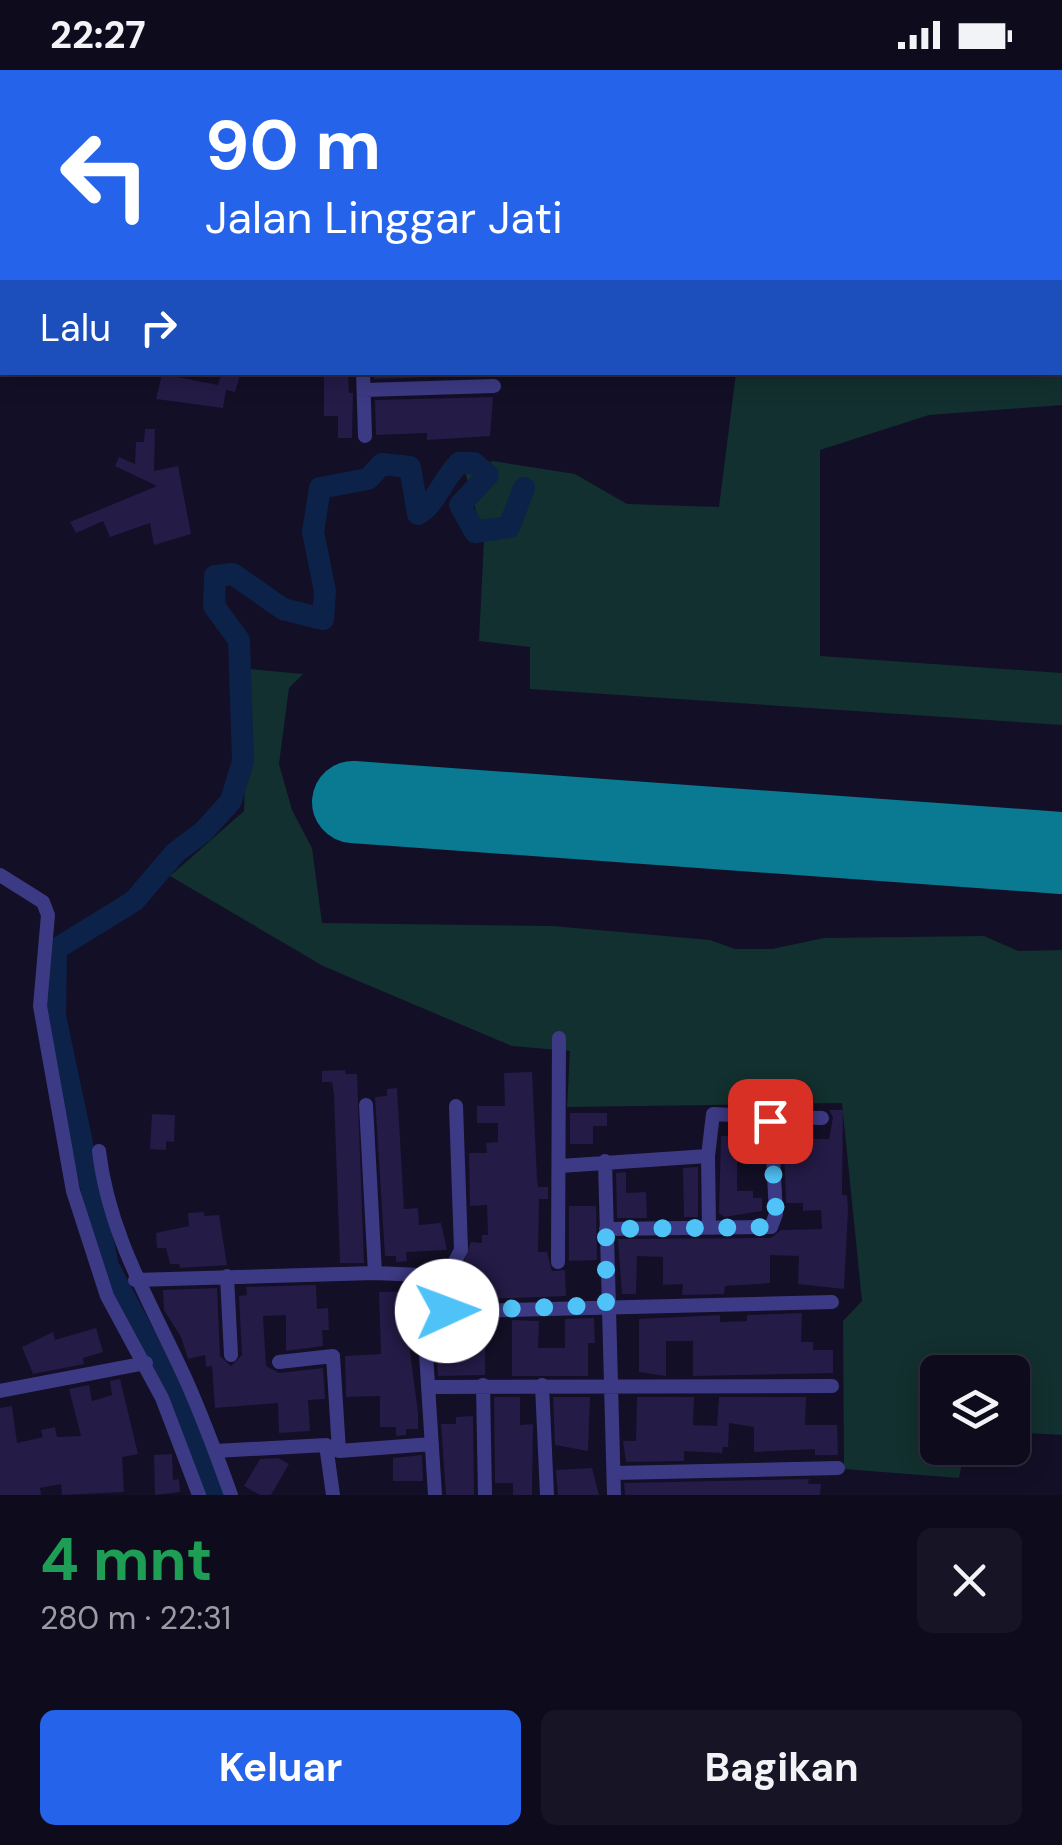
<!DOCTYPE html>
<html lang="id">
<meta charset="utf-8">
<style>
body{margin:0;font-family:"DM Sans",sans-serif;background:#171425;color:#f1f3f6;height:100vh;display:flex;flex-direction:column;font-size:38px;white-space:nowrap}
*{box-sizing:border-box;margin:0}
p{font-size:32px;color:#9b9ba3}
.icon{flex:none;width:55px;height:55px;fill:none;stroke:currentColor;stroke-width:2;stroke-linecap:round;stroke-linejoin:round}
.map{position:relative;height:1425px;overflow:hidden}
.details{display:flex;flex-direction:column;background:#0e0b1c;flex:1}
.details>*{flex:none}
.banner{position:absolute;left:0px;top:0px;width:1062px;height:305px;box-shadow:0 5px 25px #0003,0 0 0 2px #2e2b3b;background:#2563eb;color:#fff;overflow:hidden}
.buttons{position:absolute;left:920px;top:1285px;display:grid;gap:20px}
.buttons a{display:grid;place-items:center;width:110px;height:110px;border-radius:15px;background:#0e0b1c;box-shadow:0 5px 25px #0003,0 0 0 2px #2e2b3b;font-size:50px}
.pin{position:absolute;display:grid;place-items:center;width:85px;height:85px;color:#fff;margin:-42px;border-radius:20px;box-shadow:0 5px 15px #0006}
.me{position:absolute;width:110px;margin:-55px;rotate:88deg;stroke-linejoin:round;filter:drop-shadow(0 0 8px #0008)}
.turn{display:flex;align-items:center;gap:35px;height:210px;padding:0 40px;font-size:45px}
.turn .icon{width:130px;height:130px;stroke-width:2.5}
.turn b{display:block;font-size:70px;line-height:85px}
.then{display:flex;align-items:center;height:95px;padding:0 40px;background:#0003;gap:20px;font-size:38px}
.round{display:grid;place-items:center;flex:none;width:105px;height:105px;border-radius:15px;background:#171425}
.head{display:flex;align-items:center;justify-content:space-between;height:170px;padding:0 40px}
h1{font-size:60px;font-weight:700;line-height:75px;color:#1e9e55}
.cta{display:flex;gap:20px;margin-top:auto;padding:20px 40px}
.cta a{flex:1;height:115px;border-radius:15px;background:#2563eb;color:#fff;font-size:40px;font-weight:700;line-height:115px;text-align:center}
.cta a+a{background:#171425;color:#f1f3f6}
.status{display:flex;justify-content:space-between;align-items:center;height:70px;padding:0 50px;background:#0e0b1c;direction:ltr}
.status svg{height:28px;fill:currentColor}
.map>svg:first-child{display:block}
.green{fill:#12302f}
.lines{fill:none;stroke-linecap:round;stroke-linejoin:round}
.river{stroke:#0c2248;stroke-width:22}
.runway{stroke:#0a7a92;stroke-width:82}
.building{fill:#241b47}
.minor{stroke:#3d3a85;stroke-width:14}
.route{stroke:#4fc3f7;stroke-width:18;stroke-dasharray:0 32.4}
</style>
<div class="status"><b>22:27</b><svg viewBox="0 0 49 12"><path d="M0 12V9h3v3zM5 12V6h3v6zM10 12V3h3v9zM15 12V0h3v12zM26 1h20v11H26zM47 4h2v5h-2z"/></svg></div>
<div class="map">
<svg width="1062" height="1425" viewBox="0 0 1062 1425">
<rect width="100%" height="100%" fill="#130f26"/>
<path class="green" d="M 187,0 L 697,0 L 698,2 L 187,2 Z
M 1060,69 L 1062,335 L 929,345 L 820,380 L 820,586 L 1062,603 L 1062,655 L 530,619 L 530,577 L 479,571 L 484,469 L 465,402 L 493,391 L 575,404 L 627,434 L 719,437 L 736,303 L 1060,302 Z
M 250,599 L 303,604 L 289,618 L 279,694 L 292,740 L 312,778 L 322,853 L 553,856 L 710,870 L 735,879 L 772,879 L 824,868 L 984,866 L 1018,881 L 1062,880 L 1062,1365 L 1013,1362 L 1012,1302 L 938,1302 L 938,1378 L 965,1378 L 959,1408 L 844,1399 L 843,1251 L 862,1231 L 842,1033 L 567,1037 L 570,981 L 512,976 L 323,896 L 170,806 L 244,741 Z"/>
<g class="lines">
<path class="river" d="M 213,1425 L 180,1333 L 108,1196 L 55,946 L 56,879 L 134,831 L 175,783 L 204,761 L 231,731 L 243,691 L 239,570 L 214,536 L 215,506 L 233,504 L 283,539 L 323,549 L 325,521 L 313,462 L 320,418 L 368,409 L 382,394 L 410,397 L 418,444 C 435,435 443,409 459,393 L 474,393 L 488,405 L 460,435 L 475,462 L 509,457 L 524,418"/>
<path class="runway" d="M 353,732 L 1062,783"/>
</g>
<path class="building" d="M 222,302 L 241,302 L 235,322 L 226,320 L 223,338 L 156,329 L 162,304 L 218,315 Z
M 324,302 L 348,302 L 349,323 L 353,323 L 352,368 L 338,368 L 338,346 L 324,346 Z
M 374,302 L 491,302 L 492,305 L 374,309 Z
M 493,327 L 490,366 L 427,370 L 427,363 L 376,365 L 375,330 Z
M 145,359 L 155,359 L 154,401 L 178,396 L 191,464 L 154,475 L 150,453 L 110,467 L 103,451 L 76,463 L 70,452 L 157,416 L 115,396 L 119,387 L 135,394 L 136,372 L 144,372 Z
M 345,1000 L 346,1004 L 357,1004 L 364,1193 L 340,1193 L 334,1025 L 332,1012 L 322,1012 L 322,1001 Z
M 532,1002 L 537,1109 L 538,1117 L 548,1117 L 548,1129 L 539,1129 L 538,1182 L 547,1182 L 552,1201 L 565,1200 L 566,1226 L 433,1231 L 432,1213 L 461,1201 L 471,1172 L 482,1173 L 482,1165 L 488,1165 L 487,1135 L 470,1136 L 469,1083 L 487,1083 L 486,1073 L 498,1072 L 498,1053 L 477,1053 L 477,1036 L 505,1036 L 504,1003 Z
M 397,1018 L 404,1139 L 418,1138 L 419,1155 L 441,1153 L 447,1180 L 406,1182 L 407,1191 L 396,1192 L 396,1186 L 385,1186 L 375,1027 L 387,1026 L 387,1019 Z
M 829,1040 L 843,1040 L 842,1125 L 847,1125 L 848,1140 L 844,1219 L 798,1214 L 799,1186 L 770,1185 L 770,1213 L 725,1216 L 724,1224 L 682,1225 L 683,1214 L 663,1215 L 663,1187 L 637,1186 L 636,1224 L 622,1224 L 618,1169 L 771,1168 L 781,1160 L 822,1159 L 821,1140 L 803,1141 L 803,1133 L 786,1133 L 784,1077 L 804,1078 L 804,1069 L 829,1069 L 833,1047 Z
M 570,1043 L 607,1043 L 607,1056 L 593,1056 L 593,1074 L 570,1074 Z
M 152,1044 L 175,1045 L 174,1072 L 166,1071 L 166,1080 L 150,1079 Z
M 738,1056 L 761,1057 L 762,1083 L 737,1084 L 737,1121 L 753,1121 L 753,1128 L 762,1128 L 762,1141 L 724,1147 L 719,1143 L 721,1066 L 738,1066 Z
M 698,1097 L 698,1147 L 684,1147 L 683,1098 Z
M 626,1102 L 626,1123 L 646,1122 L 647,1148 L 617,1148 L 616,1103 Z
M 569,1136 L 596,1136 L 597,1190 L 569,1191 Z
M 204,1142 L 204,1146 L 219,1145 L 227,1195 L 180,1198 L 179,1194 L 170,1194 L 166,1178 L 157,1178 L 156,1163 L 189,1156 L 188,1143 Z
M 316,1215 L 317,1239 L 328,1238 L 329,1260 L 322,1260 L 323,1276 L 286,1281 L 286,1245 L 263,1246 L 266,1296 L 279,1303 L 323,1298 L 325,1329 L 308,1330 L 310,1361 L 279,1363 L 278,1333 L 215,1338 L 212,1296 L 206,1297 L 205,1285 L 188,1289 L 181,1267 L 164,1240 L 163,1220 L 217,1218 L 220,1286 L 231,1296 L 242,1285 L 239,1226 L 247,1225 L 246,1217 Z
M 379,1222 L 400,1222 L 402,1251 L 406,1251 L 418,1343 L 418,1359 L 406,1359 L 406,1365 L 396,1366 L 396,1357 L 380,1357 L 380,1326 L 346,1327 L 345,1286 L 381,1284 Z
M 802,1243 L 801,1272 L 813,1272 L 813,1280 L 833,1280 L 833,1303 L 693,1306 L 693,1271 L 666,1271 L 666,1306 L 639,1302 L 639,1249 L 720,1245 L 720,1252 L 747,1251 L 747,1245 Z
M 594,1248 L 595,1273 L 588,1273 L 588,1306 L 512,1306 L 512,1250 L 539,1251 L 538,1278 L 565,1278 L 565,1249 Z
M 435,1252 L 457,1252 L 458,1278 L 485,1278 L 485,1305 L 438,1306 Z
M 96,1258 L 103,1282 L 83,1288 L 84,1294 L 33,1304 L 22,1277 L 53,1262 L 55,1270 Z
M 120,1309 L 138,1384 L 122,1387 L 124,1422 L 62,1425 L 61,1414 L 40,1418 L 41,1425 L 0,1425 L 0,1338 L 12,1336 L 17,1373 L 43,1367 L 41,1360 L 55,1357 L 57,1367 L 81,1366 L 69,1319 L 89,1315 L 92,1331 L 112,1325 L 110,1311 Z
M 494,1327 L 520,1327 L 520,1355 L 533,1354 L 532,1425 L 513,1425 L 513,1413 L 495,1413 Z
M 553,1327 L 590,1327 L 588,1381 L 555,1375 Z
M 637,1327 L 694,1327 L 693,1355 L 717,1356 L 719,1327 L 806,1327 L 805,1355 L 837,1355 L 838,1385 L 815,1385 L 815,1379 L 754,1382 L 754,1357 L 729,1353 L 728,1377 L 723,1377 L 722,1383 L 684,1381 L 684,1391 L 626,1392 L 623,1371 L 636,1371 Z
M 473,1346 L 474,1425 L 446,1425 L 441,1354 L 456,1354 L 456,1347 Z
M 172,1384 L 173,1410 L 179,1409 L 180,1422 L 155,1425 L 154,1385 Z
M 422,1385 L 423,1411 L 393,1411 L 393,1388 Z
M 278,1388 L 289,1394 L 271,1425 L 260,1425 L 244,1416 L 260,1389 Z
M 592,1398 L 599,1425 L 558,1425 L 556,1400 Z
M 809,1409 L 808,1414 L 821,1414 L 820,1425 L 625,1425 L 624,1413 Z"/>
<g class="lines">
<path class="minor" d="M 1047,2 L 1048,0
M 0,47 L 2,57
M 1060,61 L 1062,60
M 0,270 L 2,269
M 363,302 L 365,366
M 364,320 L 494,316
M 0,805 L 43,832 L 48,845 L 40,936 L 73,1121 L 107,1226 L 162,1328 L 199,1425
M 366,1035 L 375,1203 L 421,1205 L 453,1195 L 461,1180 L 456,1036
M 99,1081 C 109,1166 151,1233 186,1310 C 203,1348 217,1386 231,1425
M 605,1091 L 614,1425
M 560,1096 L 708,1086
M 709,1157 L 708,1086 L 713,1044 L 771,1047
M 606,1159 L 771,1157 L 776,1144 L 771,1047 L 822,1048
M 558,1192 L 559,968
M 421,1205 L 435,1425
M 227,1206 L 231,1285
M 135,1210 L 375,1203
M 426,1242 L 832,1232
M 279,1292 L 333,1286 L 339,1381
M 483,1315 L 485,1425
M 542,1315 L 547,1425
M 429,1317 L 832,1316
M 0,1321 L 146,1293
M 326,1375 L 333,1425
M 215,1381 L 326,1375 L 339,1381 L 432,1374
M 614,1403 L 838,1398"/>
</g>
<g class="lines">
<path class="route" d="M 447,1241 L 606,1235 L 606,1159 L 771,1157 L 776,1144 L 770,1051"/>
</g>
</svg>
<div class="buttons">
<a><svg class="icon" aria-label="layers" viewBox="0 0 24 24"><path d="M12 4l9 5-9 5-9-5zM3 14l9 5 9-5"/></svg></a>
</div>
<div class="pin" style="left:770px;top:1051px;background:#d93025"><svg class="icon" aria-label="arrive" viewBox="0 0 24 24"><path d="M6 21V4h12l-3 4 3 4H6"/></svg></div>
<svg class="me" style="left:447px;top:1241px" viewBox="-20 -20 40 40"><circle r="19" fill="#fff"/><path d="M0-13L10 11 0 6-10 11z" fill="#4fc3f7"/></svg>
<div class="banner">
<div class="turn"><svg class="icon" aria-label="left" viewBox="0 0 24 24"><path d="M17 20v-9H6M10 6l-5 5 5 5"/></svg><div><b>90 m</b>Jalan Linggar Jati</div></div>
<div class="then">Lalu<svg class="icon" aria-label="right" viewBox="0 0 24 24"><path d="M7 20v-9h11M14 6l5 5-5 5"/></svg></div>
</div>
</div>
<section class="details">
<div class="head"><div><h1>4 mnt</h1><p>280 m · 22:31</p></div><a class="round"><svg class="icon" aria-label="close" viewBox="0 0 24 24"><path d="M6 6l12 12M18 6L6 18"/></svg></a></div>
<div class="cta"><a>Keluar</a><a>Bagikan</a></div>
</section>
